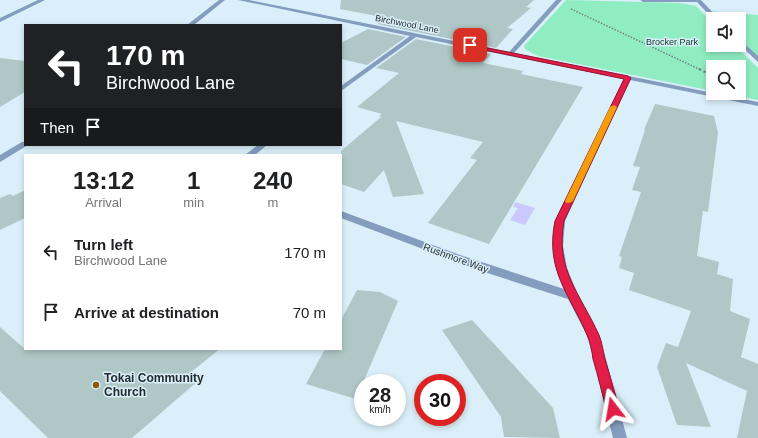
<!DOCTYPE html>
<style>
body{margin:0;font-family:Arial,sans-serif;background:#f6f6f6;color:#202124;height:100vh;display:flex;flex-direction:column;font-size:15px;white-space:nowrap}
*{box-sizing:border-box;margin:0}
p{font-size:13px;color:#757577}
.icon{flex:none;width:22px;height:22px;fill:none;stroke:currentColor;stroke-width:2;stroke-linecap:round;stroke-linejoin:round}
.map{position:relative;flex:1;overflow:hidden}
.details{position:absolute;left:24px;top:154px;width:318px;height:196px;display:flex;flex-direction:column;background:#fff;border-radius:0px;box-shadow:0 2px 6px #0003}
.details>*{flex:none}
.hud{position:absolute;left:24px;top:24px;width:318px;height:122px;border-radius:0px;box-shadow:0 2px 6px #0003;background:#202124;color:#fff;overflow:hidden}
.controls{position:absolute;left:706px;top:12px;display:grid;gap:8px}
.controls a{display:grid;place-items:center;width:40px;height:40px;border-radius:0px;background:#fff;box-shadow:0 2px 6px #0003;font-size:20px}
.speed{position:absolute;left:354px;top:374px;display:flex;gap:8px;font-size:20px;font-weight:700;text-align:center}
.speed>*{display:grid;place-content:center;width:52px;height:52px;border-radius:50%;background:#fff;box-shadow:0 2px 6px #0003;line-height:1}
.speed small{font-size:10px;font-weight:400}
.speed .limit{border:6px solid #d22;background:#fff;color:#111}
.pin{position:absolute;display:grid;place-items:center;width:34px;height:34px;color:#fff;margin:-17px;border-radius:8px;box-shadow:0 2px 6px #0006}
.me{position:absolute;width:44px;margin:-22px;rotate:346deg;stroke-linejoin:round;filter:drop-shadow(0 0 3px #0008)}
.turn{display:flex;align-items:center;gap:14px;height:84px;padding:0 16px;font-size:18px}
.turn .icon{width:52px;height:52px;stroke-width:2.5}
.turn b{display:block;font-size:28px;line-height:34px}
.then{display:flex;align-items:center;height:38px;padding:0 16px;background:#0003;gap:8px;font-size:15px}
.eta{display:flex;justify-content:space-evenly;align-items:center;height:68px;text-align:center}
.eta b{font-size:24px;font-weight:700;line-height:28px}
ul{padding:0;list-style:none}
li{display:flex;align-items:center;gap:12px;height:60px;padding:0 16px}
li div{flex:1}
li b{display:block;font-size:15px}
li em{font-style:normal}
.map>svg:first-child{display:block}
.green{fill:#8fedc1}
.water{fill:#cac8fd}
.building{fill:#afc7c6}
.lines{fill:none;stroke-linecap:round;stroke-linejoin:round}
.path-far1{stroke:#738288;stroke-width:1.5;stroke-dasharray:1.5 1.5;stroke-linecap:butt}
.path{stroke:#738288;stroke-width:2;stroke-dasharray:2.5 2.5;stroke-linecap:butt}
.minor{fill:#849cbd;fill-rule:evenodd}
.route{fill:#e11d48;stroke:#92132f}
.slow{fill:#f59e0b}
.poi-dot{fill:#8e5a0a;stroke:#daeff9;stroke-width:1.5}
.labels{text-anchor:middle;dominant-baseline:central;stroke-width:3;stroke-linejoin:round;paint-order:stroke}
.far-street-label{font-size:9px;fill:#1f282b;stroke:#daeff9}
.far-park-label{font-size:9px;fill:#043623;stroke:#daeff9}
.street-label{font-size:10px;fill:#1f282b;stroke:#daeff9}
.near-poi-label{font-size:12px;font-weight:bold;fill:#1f282b;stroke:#daeff9;text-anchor:start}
</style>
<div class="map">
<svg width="758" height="438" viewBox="0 0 758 438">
<rect width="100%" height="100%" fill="#daeff9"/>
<path class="green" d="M 566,0 L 680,3 L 696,6 L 713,23 L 713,45 L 735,45 L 758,68 L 758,100 L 724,93 L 739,93 L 739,67 L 713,67 L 713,91 L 538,56 L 525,49 L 524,46 Z
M 708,11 L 758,15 L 758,60 L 739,41 L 739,19 L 716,19 Z"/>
<path class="water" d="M 515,202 L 535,208 L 525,225 L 510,220 L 518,208 L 513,207 Z"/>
<path class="building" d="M 341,0 L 534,0 L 526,7 L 531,8 L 507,28 L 513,29 L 496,48 L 377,24 L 387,18 L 340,9 Z
M 368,29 L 406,37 L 367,65 L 341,59 L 341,43 Z
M 416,39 L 491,54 L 483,63 L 523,71 L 521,74 L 583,87 L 489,244 L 428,223 L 477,160 L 470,158 L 483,142 L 396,121 L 424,194 L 393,197 L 384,170 L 364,192 L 341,184 L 341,151 L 381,117 L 379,116 L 382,114 L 357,107 L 399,73 L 376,68 Z
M 0,58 L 25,61 L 25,92 L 0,107 Z
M 655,104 L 714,116 L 718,133 L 708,212 L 703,211 L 697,256 L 719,262 L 717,274 L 733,279 L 730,311 L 750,319 L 741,357 L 758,364 L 758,438 L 737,438 L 747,391 L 686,363 L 711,427 L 677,425 L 657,367 L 666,343 L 678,347 L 691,311 L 629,290 L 634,273 L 619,268 L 622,257 L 619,256 L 641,192 L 632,190 L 640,167 L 633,166 L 645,130 L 644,130 Z
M 25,190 L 25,218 L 0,230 L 0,198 L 10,194 L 13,196 Z
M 357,290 L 380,292 L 398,301 L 356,399 L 306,384 L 325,349 L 341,349 L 341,320 Z
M 472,320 L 553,408 L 560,438 L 504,437 L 501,417 L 442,330 Z
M 0,327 L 25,349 L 220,349 L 191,372 L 199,380 L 132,438 L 48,438 L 0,391 Z"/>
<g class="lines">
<path class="path-far1" d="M 571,9 L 701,70"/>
<path class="path" d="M 699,69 L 713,76"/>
<path class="minor" d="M 38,0 L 45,0 L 0,22 L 0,18 Z
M 219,0 L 225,0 L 194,25 L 187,25 Z
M 238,0 L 249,0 L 509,52 L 556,0 L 562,0 L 514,53 L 758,102 L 758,106 L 630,80 L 565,221 L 563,246 L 567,268 L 576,290 L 600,337 L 627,438 L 613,438 L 588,337 L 568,299 L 481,271 L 341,218 L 341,211 L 460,255 L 564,289 C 554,266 551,245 555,221 L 624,79 L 416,37 L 341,91 L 341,86 L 410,36 Z
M 640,0 L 701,0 L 719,19 L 713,19 L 697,2 L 643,2 Z
M 739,39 L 758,56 L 758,62 L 739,44 Z
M 22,142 L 25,142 L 25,145 L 28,145 L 0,162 L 0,155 Z
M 258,145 L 267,145 L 255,155 L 245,155 Z"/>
</g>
<path class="route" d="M 468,44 L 628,76 L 631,78 L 564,221 C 555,270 580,293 599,335 C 602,342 603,351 605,359 C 610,376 615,392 619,409 L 617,413 L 613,415 L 608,413 L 606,409 C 602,392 598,376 593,359 C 592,351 590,342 587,335 C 569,293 545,270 555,221 L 624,79 L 470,47 L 468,47 Z"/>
<path class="slow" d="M 614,105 L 617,107 L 573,201 L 569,203 L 566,203 L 565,201 L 610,107 Z"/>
<circle class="poi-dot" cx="96" cy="385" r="4"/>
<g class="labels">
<g class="far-street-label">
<text transform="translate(407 24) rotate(11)">Birchwood Lane</text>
</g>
<g class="far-park-label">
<text x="672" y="42">Brocker Park</text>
</g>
<g class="street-label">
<text transform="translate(456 258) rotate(20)">Rushmore Way</text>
</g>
<g class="near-poi-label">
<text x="104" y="378">Tokai Community<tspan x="104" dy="14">Church</tspan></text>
</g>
</g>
</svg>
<div class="controls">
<a><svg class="icon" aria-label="sound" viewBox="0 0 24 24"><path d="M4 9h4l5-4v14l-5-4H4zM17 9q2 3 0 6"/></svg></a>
<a><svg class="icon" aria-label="search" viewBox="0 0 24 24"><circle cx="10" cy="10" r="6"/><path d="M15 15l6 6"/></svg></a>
</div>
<div class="speed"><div>28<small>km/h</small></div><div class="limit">30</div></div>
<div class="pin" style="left:470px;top:45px;background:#d93025"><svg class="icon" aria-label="arrive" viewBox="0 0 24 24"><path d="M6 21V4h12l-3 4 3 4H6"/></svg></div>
<svg class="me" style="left:613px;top:409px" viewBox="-20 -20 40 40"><path d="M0-17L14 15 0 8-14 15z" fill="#e11d48" stroke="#fff" stroke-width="4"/></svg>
<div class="hud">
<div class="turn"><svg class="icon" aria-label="left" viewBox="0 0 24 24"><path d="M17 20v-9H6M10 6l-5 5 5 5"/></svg><div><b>170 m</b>Birchwood Lane</div></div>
<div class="then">Then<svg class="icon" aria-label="arrive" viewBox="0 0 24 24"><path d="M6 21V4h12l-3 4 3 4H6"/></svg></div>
</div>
<section class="details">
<div class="eta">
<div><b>13:12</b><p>Arrival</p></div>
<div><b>1</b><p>min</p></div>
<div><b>240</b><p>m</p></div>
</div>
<ul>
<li><svg class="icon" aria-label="left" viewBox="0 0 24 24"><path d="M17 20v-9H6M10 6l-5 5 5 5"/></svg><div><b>Turn left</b><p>Birchwood Lane</p></div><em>170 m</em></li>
<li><svg class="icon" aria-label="arrive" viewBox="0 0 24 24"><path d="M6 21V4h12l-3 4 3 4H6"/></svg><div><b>Arrive at destination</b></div><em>70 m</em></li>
</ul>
</section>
</div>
